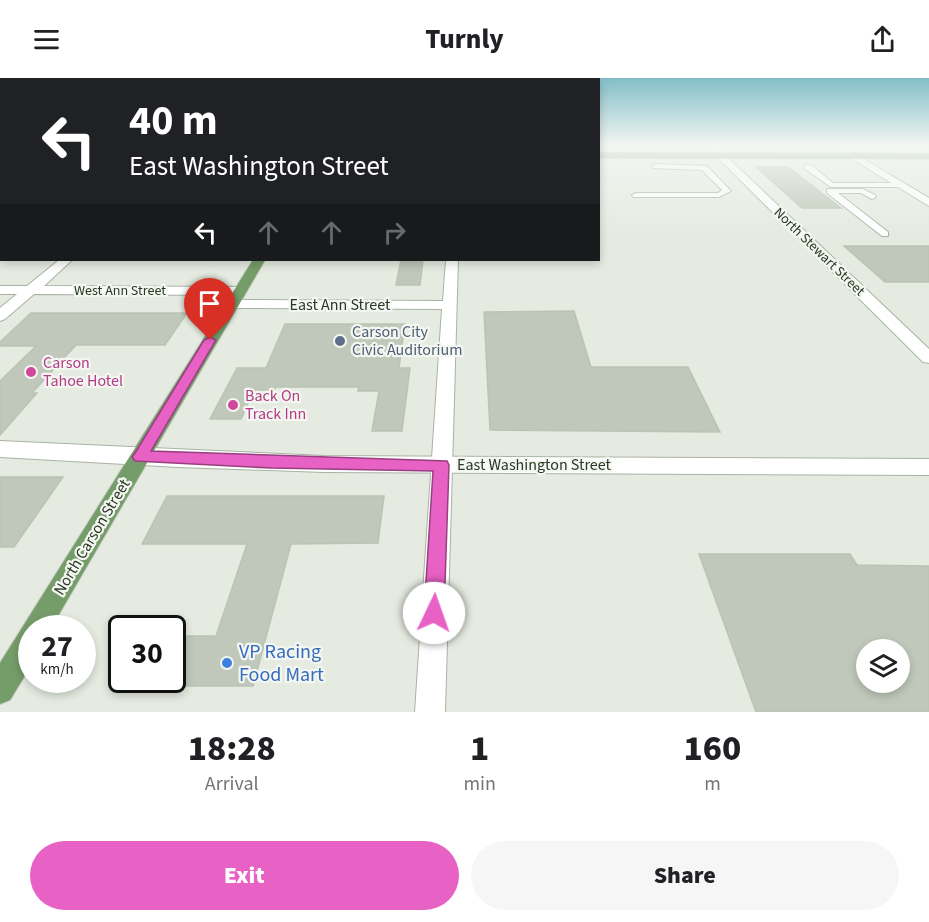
<!DOCTYPE html>
<style>
body{margin:0;font-family:"Source Sans 3",sans-serif;background:#f6f6f6;color:#202124;height:100vh;display:flex;flex-direction:column;font-size:22px;white-space:nowrap}
*{box-sizing:border-box;margin:0}
p{font-size:20px;color:#757577}
.icon{flex:none;width:33px;height:33px;fill:none;stroke:currentColor;stroke-width:2;stroke-linecap:round;stroke-linejoin:round}
.map{position:relative;height:634px;overflow:hidden}
.panel{display:flex;flex-direction:column;background:#fff;flex:1}
.panel>*{flex:none}
.banner{position:absolute;left:0px;top:0px;width:600px;height:183px;box-shadow:0 3px 9px #0003;background:#202124;color:#fff;overflow:hidden}
.buttons{position:absolute;left:856px;top:561px;display:grid;gap:12px}
.buttons a{display:grid;place-items:center;width:54px;height:54px;border-radius:50%;background:#fff;box-shadow:0 3px 9px #0003;font-size:30px}
.speed{position:absolute;left:18px;top:537px;display:flex;gap:12px;font-size:30px;font-weight:700;text-align:center}
.speed>*{display:grid;place-content:center;width:78px;height:78px;border-radius:50%;background:#fff;box-shadow:0 3px 9px #0003;line-height:1}
.speed small{font-size:15px;font-weight:400}
.speed .limit{border:3px solid #111;border-radius:9px;background:#fff;color:#111}
.pin{position:absolute;display:grid;place-items:center;width:51px;height:51px;color:#fff;margin:-62px -26px;border-radius:50% 50% 50% 0;rotate:-45deg;box-shadow:0 0 6px #0007}
.pin .icon{rotate:45deg}
.me{position:absolute;width:66px;margin:-33px;rotate:3deg;stroke-linejoin:round;filter:drop-shadow(0 0 4px #0008)}
.turn{display:flex;align-items:center;gap:21px;height:126px;padding:0 30px;font-size:27px}
.turn .icon{width:78px;height:78px;stroke-width:2.5}
.turn b{display:block;font-size:42px;line-height:51px}
.lanes{display:flex;align-items:center;height:57px;padding:0 30px;background:#0003;justify-content:center;gap:30px;direction:ltr}
.lanes .off{opacity:.35}
.eta{display:flex;justify-content:space-evenly;align-items:center;height:102px;text-align:center}
.eta b{font-size:36px;font-weight:800;line-height:42px}
.primary-button{display:flex;gap:12px;margin-top:auto;padding:12px 30px}
.primary-button a{flex:1;height:69px;border-radius:36px;background:#e861c4;color:#fff;font-size:24px;font-weight:800;line-height:69px;text-align:center}
.primary-button a+a{background:#f6f6f6;color:#202124}
header{display:flex;justify-content:space-between;align-items:center;height:78px;padding:0 30px;background:#fff;font-size:27px;font-weight:800}
.map>svg:first-child{display:block}
.building{fill:#bfc8ba;stroke:#bac4b4;stroke-width:1.5;fill-rule:evenodd}
.lines{fill:none;stroke-linecap:round;stroke-linejoin:round}
.service-casing{stroke:#a9b2a4;stroke-width:2}
.minor-casing{stroke:#a9b2a4;stroke-width:2}
.tertiary-casing{stroke:#a9b2a4;stroke-width:2}
.secondary-casing{stroke:#a7b6a1;stroke-width:2}
.primary-casing{stroke:#c3c8c1;stroke-width:2}
.service{fill:#fff;fill-rule:evenodd}
.minor{fill:#fff;fill-rule:evenodd}
.tertiary{fill:#fff;fill-rule:evenodd}
.secondary{fill:#fff;fill-rule:evenodd}
.primary{fill:#759d69;fill-rule:evenodd}
.route{fill:#e861c4;stroke:#973f7f;stroke-width:1.5}
.service-dot{fill:#5c6f8a;stroke:#f4f7f1;stroke-width:2}
.hotel-dot{fill:#d1479c;stroke:#f4f7f1;stroke-width:2}
.shop-dot{fill:#3f7fe0;stroke:#f4f7f1;stroke-width:2}
.labels{text-anchor:middle;dominant-baseline:central;stroke-width:4.5;stroke-linejoin:round;paint-order:stroke}
.far-street-label{font-size:14px;fill:#283a23;stroke:#f4f7f1}
.street-label{font-size:16px;fill:#283a23;stroke:#f4f7f1}
.service-label{font-size:16px;fill:#4e5e75;stroke:#f4f7f1;text-anchor:start}
.hotel-label{font-size:16px;fill:#b23c85;stroke:#f4f7f1;text-anchor:start}
.near-shop-label{font-size:20px;fill:#366cbe;stroke:#f4f7f1;text-anchor:start}
</style>
<header><svg class="icon" aria-label="menu" viewBox="0 0 24 24"><path d="M4 6h16M4 12h16M4 18h16"/></svg>Turnly<svg class="icon" aria-label="share" viewBox="0 0 24 24"><path d="M12 15V3M7 8l5-5 5 5M5 13v7h14v-7"/></svg></header>
<div class="map">
<svg width="929" height="634" viewBox="0 0 929 634">
<rect width="100%" height="100%" fill="#e5ebe1"/>
<path class="building" d="M 756,89 L 788,89 L 841,130 L 802,130 Z
M 844,168 L 929,168 L 929,204 L 885,204 Z
M 401,182 L 423,182 L 420,207 L 396,207 Z
M 574,233 L 591,289 L 688,289 L 720,354 L 490,352 L 484,234 Z
M 31,235 L 187,235 L 165,267 L 76,267 L 32,315 L 37,315 L 0,357 L 0,303 L 36,268 L 0,268 L 0,264 Z
M 285,246 L 405,246 L 399,290 L 410,290 L 402,353 L 372,353 L 379,313 L 358,313 L 359,309 L 276,309 L 274,312 L 254,312 L 241,341 L 210,341 L 237,290 L 266,290 Z
M 0,399 L 63,399 L 14,469 L 0,469 Z
M 167,418 L 384,418 L 378,465 L 291,466 L 253,608 L 172,608 L 172,558 L 216,558 L 247,466 L 142,466 Z
M 699,476 L 850,476 L 857,487 L 929,488 L 929,634 L 756,634 ZM 867,572 L 900,572 L 900,604 L 867,604 Z"/>
<g class="lines">
<g class="service-casing">
<path id="service" d="M 656,86 L 707,88 L 731,113 L 719,119 L 633,119 L 632,117 L 636,115 L 718,115 L 722,112 L 702,92 L 653,90 L 652,88 Z
M 805,87 L 811,87 L 833,105 L 901,105 L 905,107 L 901,109 L 831,109 L 805,91 Z
M 827,111 L 863,111 L 875,117 L 876,119 L 872,121 L 861,115 L 838,115 L 888,154 L 888,158 L 882,158 L 827,115 Z"/>
</g>
<g class="minor-casing">
<path id="minor" d="M 0,71 L 2,71 L 2,77 L 0,77 Z
M 855,76 L 929,120 L 929,128 L 852,81 L 850,79 Z
M 0,109 L 2,109 L 0,116 Z
M 0,127 L 2,127 L 2,133 L 0,133 Z
M 59,182 L 72,182 L 44,208 L 239,209 L 246,213 L 239,217 L 34,216 L 5,241 L 0,243 L 0,230 L 17,216 L 0,216 L 0,208 L 27,208 Z
M 446,182 L 458,182 L 445,634 L 415,634 L 442,231 L 232,230 L 225,226 L 232,222 L 443,223 Z"/>
</g>
<g class="tertiary-casing">
<path id="tertiary" d="M 706,68 L 715,68 L 726,78 L 718,80 Z
M 0,363 L 324,378 L 929,381 L 929,397 L 324,394 L 178,389 L 0,379 Z"/>
</g>
<g class="secondary-casing">
<path id="secondary" d="M 718,76 L 724,76 L 929,271 L 929,285 L 923,284 L 718,80 Z"/>
</g>
<g class="primary-casing">
<path id="primary" d="M 598,74 L 929,75 L 929,81 L 598,80 Z
M 253,182 L 265,182 L 51,550 L 32,550 L 32,586 L 10,622 L 0,626 L 0,585 Z"/>
</g>
<use href="#service" class="service"/>
<use href="#minor" class="minor"/>
<use href="#tertiary" class="tertiary"/>
<use href="#secondary" class="secondary"/>
<use href="#primary" class="primary"/>
</g>
<linearGradient id="sky" x2="0" y2="1"><stop stop-color="#83bec8"/><stop offset="0.43" stop-color="#f3f6f2"/><stop offset="1" stop-color="#f3f6f2" stop-opacity="0"/></linearGradient>
<rect width="929" height="157" fill="url(#sky)"/>
<path class="route" d="M 210,259 L 216,262 L 151,373 L 447,383 L 449,387 L 444,535 L 441,542 L 434,545 L 427,542 L 424,535 L 433,393 L 271,390 L 135,383 L 132,379 L 135,375 L 204,262 Z"/>
<circle class="service-dot" cx="340" cy="263" r="6"/>
<g class="hotel-dot">
<circle cx="31" cy="294" r="6"/>
<circle cx="233" cy="327" r="6"/>
</g>
<circle class="shop-dot" cx="227" cy="585" r="6"/>
<g class="labels">
<g class="far-street-label">
<text transform="translate(819 174) rotate(44)">North Stewart Street</text>
<text x="120" y="213">West Ann Street</text>
</g>
<g class="street-label">
<text x="340" y="227">East Ann Street</text>
<text x="534" y="387">East Washington Street</text>
<text transform="translate(92 459) rotate(-59)">North Carson Street</text>
</g>
<g class="service-label">
<text x="352" y="254">Carson City<tspan x="352" dy="18">Civic Auditorium</tspan></text>
</g>
<g class="hotel-label">
<text x="43" y="285">Carson<tspan x="43" dy="18">Tahoe Hotel</tspan></text>
<text x="245" y="318">Back On<tspan x="245" dy="18">Track Inn</tspan></text>
</g>
<g class="near-shop-label">
<text x="239" y="574">VP Racing<tspan x="239" dy="23">Food Mart</tspan></text>
</g>
</g>
</svg>
<div class="buttons">
<a><svg class="icon" aria-label="layers" viewBox="0 0 24 24"><path d="M12 4l9 5-9 5-9-5zM3 14l9 5 9-5"/></svg></a>
</div>
<div class="speed"><div>27<small>km/h</small></div><div class="limit">30</div></div>
<div class="pin" style="left:210px;top:262px;background:#d93025"><svg class="icon" aria-label="arrive" viewBox="0 0 24 24"><path d="M6 21V4h12l-3 4 3 4H6"/></svg></div>
<svg class="me" style="left:434px;top:535px" viewBox="-20 -20 40 40"><circle r="19" fill="#fff"/><path d="M0-13L10 11 0 6-10 11z" fill="#e861c4"/></svg>
<div class="banner">
<div class="turn"><svg class="icon" aria-label="left" viewBox="0 0 24 24"><path d="M17 20v-9H6M10 6l-5 5 5 5"/></svg><div><b>40 m</b>East Washington Street</div></div>
<div class="lanes"><svg class="icon" aria-label="left" viewBox="0 0 24 24"><path d="M17 20v-9H6M10 6l-5 5 5 5"/></svg><svg class="icon off" aria-label="ahead" viewBox="0 0 24 24"><path d="M12 20V5M6 11l6-6 6 6"/></svg><svg class="icon off" aria-label="ahead" viewBox="0 0 24 24"><path d="M12 20V5M6 11l6-6 6 6"/></svg><svg class="icon off" aria-label="right" viewBox="0 0 24 24"><path d="M7 20v-9h11M14 6l5 5-5 5"/></svg></div>
</div>
</div>
<section class="panel">
<div class="eta">
<div><b>18:28</b><p>Arrival</p></div>
<div><b>1</b><p>min</p></div>
<div><b>160</b><p>m</p></div>
</div>
<div class="primary-button"><a>Exit</a><a>Share</a></div>
</section>
